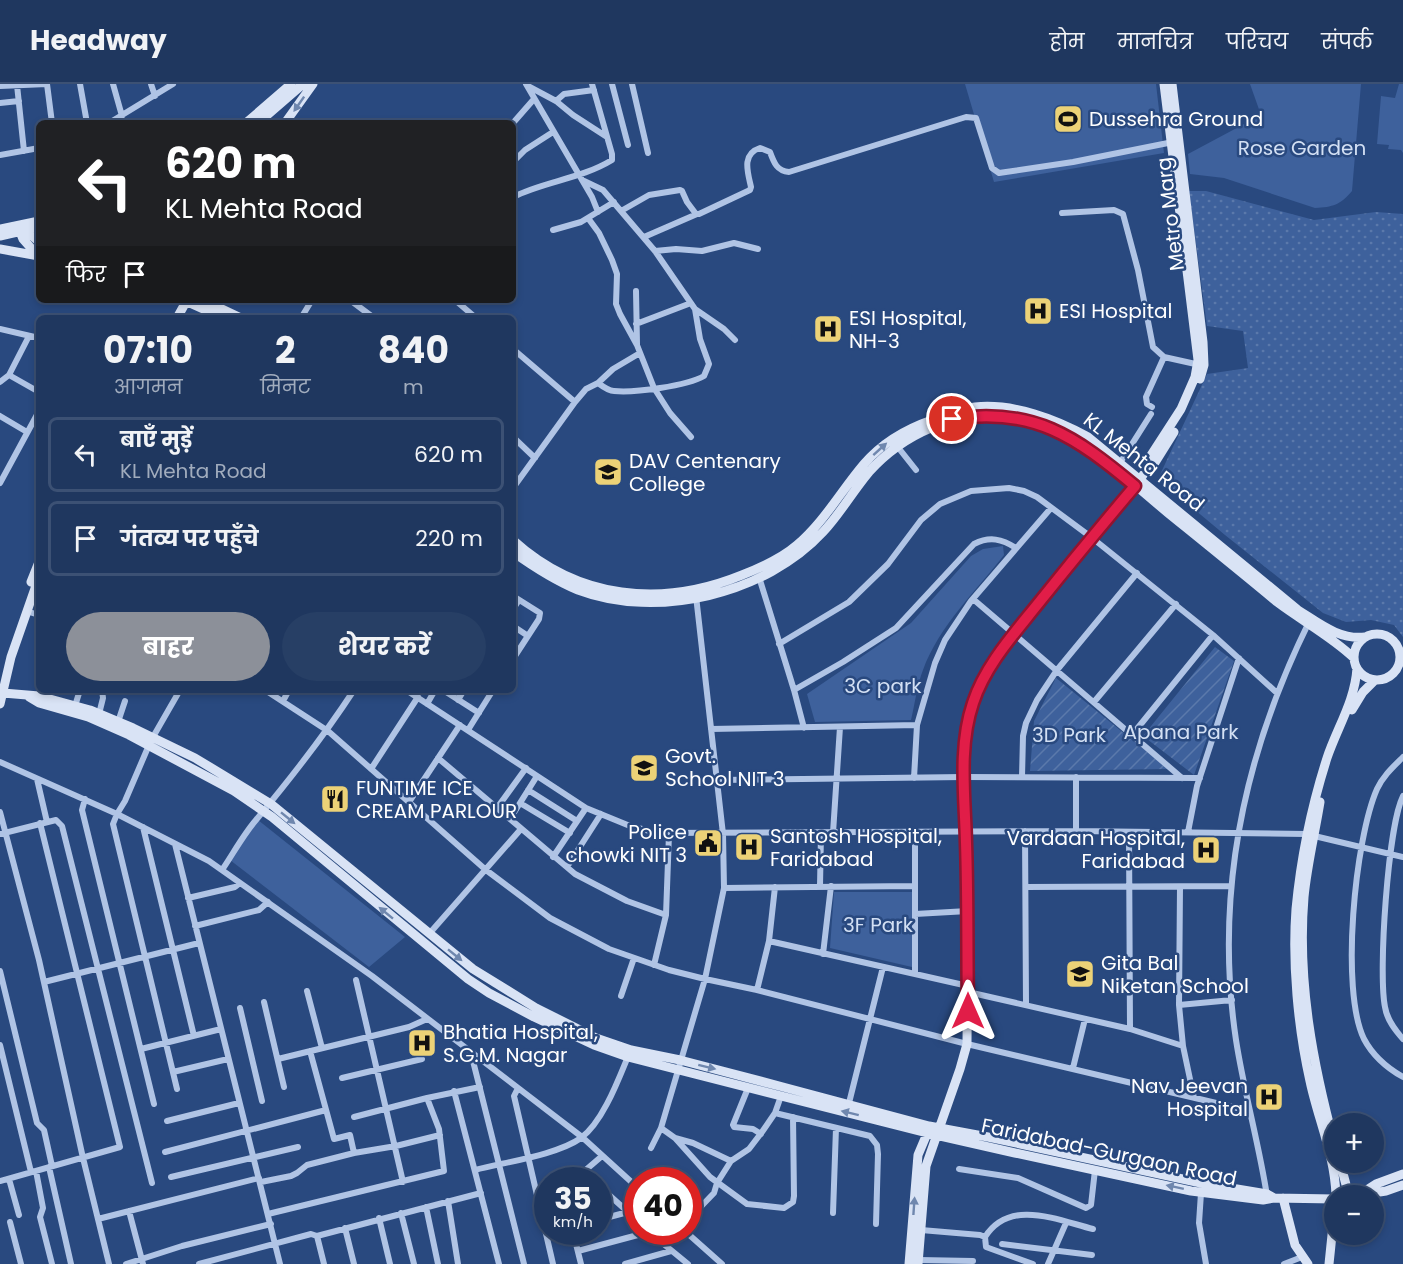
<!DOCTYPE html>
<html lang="hi">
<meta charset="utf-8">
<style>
body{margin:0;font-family:Poppins,"Noto Sans Devanagari",sans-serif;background:#273f65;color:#f1f3f6;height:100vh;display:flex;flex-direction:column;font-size:22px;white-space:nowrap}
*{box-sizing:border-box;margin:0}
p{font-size:20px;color:#a1acbd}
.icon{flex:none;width:33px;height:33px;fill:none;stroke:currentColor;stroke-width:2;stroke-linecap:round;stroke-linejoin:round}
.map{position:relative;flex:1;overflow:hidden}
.drawer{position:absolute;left:36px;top:231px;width:480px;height:378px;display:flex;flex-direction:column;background:#1f375f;border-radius:9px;box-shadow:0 3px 9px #0003,0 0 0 2px #3c5174}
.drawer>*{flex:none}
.top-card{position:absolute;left:36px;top:36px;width:480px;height:183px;border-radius:9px;box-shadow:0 3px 9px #0003,0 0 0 2px #3c5174;background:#202124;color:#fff;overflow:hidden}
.fabs{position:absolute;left:1324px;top:1029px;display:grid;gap:12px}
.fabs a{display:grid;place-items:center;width:60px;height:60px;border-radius:50%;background:#1f375f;box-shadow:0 3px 9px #0003,0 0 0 2px #3c5174;font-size:30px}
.speed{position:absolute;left:534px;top:1083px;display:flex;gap:12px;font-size:30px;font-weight:700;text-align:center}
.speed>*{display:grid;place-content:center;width:78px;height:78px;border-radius:50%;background:#1f375f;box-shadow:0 3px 9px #0003,0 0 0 2px #3c5174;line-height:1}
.speed small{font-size:15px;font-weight:400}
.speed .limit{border:9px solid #d22;background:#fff;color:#111}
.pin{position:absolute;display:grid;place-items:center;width:51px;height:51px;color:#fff;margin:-26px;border:3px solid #fff;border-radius:50%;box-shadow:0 2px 6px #0007}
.me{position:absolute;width:66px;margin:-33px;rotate:0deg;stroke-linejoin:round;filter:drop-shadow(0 0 4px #0008)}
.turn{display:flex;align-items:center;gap:21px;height:126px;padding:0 30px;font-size:27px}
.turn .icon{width:78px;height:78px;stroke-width:2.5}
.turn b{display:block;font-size:42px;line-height:51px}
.then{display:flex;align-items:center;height:57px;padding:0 30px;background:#0003;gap:12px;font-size:22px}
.eta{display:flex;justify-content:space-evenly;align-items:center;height:102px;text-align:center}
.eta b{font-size:36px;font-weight:700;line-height:42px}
.cta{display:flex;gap:12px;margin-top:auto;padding:12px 30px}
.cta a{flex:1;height:69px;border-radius:36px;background:#8c9099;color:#fff;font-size:24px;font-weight:700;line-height:69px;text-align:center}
.cta a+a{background:#273f65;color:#f1f3f6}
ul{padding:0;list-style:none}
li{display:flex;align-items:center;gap:18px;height:75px;margin:0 12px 9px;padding:0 18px;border:3px solid #3c5174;border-radius:9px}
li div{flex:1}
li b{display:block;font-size:22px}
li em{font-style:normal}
header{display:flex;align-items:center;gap:36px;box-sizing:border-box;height:84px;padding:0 30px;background:#1f375f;border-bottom:2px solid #3c5174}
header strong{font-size:28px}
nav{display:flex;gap:33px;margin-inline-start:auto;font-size:21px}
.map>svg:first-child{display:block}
.grass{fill:url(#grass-dots)}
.park{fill:#3e619c}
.garden{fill:url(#garden-furrows)}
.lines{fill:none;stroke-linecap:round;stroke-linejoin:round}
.street{stroke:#b0c4e5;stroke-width:6}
.secondary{stroke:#d9e3f5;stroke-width:9}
.oneway{fill:#6f87ae}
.route-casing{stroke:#92132f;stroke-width:15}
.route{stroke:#e11d48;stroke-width:10}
.labels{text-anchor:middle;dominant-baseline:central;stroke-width:5;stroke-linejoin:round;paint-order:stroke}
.poi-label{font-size:20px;fill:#fff;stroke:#29497f;text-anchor:start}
.park-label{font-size:20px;fill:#d3e0f4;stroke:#29497f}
.street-label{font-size:20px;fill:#fff;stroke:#29497f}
</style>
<header>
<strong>Headway</strong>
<nav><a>होम</a><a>मानचित्र</a><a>परिचय</a><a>संपर्क</a></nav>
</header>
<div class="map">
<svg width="1403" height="1180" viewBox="0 0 1403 1180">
<defs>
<pattern id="grass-dots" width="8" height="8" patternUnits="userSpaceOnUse" patternTransform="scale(1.5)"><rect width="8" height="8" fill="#3e619c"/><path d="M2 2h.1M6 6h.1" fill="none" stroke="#5b79ab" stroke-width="1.8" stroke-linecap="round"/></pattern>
<pattern id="garden-furrows" width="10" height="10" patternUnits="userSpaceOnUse" patternTransform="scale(1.5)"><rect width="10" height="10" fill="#3e619c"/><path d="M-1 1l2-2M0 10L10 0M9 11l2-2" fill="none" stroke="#5b79ab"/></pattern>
</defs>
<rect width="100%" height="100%" fill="#29497f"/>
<path class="grass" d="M 1189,107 L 1206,107 L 1314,136 L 1376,128 L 1403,130 L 1403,553 L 1394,541 L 1371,536 L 1346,538 L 1323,529 L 1225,451 L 1158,395 L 1207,290 L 1248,284 L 1243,247 L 1207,242 Z"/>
<path class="park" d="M 965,0 L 1156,0 L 1164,69 L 994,98 Z
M 1250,0 L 1361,0 L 1352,107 C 1340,121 1333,123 1315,124 L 1224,94 L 1190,90 L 1188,70 L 1261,31 Z
M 1399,0 L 1403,0 L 1403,69 L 1401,66 L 1388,65 L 1389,61 L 1377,60 L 1381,12 L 1395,14 Z
M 1003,462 L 1004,471 C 976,507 939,542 923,586 C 917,601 915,620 911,636 L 815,638 L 807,610 L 911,539 L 971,472 L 983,465 Z
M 258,736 L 405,853 L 369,883 L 230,776 Z
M 834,808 L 912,808 L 912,883 L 830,864 Z"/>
<path class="garden" d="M 1215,563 L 1234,577 L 1194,691 L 1143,652 Z
M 1056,594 L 1168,685 L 1030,687 L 1034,637 Z"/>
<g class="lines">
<path class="street" d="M 47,0 L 52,39
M 80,0 L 87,39
M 113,0 L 122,32
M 151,0 L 155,12
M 526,0 L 592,113 L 598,128
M 612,0 L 628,61
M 632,0 L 648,69
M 17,1 L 24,67
M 0,2 L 47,0
M 528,2 L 556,17 L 573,31 L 607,53
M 556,17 L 564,10 L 594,6
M 0,19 L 19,17
M 109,39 L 173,0
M 513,39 L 534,15
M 0,71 L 39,64
M 513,78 L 525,66 L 553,48
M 582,96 L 603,106 L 655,167 L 695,225 L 724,245 L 735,256
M 513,113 C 545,97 581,95 612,76 L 612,70 L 592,0
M 621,127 L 649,111 L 680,106 L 682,107 L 687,118 L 696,130 L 699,130 L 750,106 L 751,103 C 748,89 741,70 760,64 L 770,68 C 774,79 777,87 789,88 L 966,33 L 976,34 L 992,84 L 999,89 L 1073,78 L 1173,58
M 1062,129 L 1114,126 L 1123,130 L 1138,186 L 1153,263 L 1164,273 L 1200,281
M 588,134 L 599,149 L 612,176 L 617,190 L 616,220 L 620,230 L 637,261 L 654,304 L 670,329 L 691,353
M 553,146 L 581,138 L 614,118
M 644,153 L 697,130
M 655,167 L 676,165 L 702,167 L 734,159 L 758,165
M 636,207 L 637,260
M 350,216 L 374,234
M 455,216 L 476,234
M 301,234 L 312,216
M 636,240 L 691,219
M 0,245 L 39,254
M 513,265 L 575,318 L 513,404
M 9,291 L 29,252
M 0,298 L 9,291 L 39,308
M 598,299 L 613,285 L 640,269
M 575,318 L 586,305 L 598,299 C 602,302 609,307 614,307 C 634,309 687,302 704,292 L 709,280 L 700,255 L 695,225
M 1152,323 L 1147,320 L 1146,313 L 1164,273
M 0,332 L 27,348
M 513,353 L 535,374
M 897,362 L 916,386
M 1120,379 L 1151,330
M 0,399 L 39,327
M 759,493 L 794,606 L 804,644
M 513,512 L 540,529 L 539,535 L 513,575
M 973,515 L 1182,694
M 513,525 L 519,516
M 26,527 L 39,531
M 513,542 L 528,552
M 779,560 L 849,518 L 888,480 L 921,436 L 940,420 L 971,407 L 1009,404 L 1024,407 L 1037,413 L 1091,453 L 1213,551 L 1277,609
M 265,606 L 328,647 L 486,786 L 550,834 L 609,865 L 669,886 L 705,895 L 757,906 L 967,960 L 1250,1027
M 406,606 L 586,724 L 630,742 L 658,749 L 1076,747 L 1306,750 L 1403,773
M 443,606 L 479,629
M 794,606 L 843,578 L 896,544 L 974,460 C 990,452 1002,455 1016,464
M 458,616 L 464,606
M 283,617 L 289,606
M 1094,618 L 1176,520
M 427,620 L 435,606
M 75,622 L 80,606
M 99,630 L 103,614 L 102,606
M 118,638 L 125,617
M 711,645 L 917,641
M 468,646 L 493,606
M 1132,651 L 1213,551
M 153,653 L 180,606
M 149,661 L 125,717 L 117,730 L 113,740 L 177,1005
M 1403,673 C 1393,683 1383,692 1377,705 C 1355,755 1340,906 1364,955 C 1373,972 1387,984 1403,993
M 438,674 L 575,790 L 627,817 L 666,831
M 0,678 L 117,730 L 209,777 L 372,892 L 582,1053 L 638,1104
M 371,685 L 418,613
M 1022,693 L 1023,652 L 1026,639 L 1037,616 L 1057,586 L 1137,489
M 914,694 L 917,641 L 935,579 L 945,556 L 971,517 L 1051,424
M 37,695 L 47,738
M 717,696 L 964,693 L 1200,694
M 528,706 L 577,737
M 1403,712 C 1388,742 1378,889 1385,923 C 1387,936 1395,946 1403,955
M 85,715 L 82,726 L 154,1020
M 409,718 L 460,641
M 520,719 L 570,749
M 497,724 L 526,684
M 0,728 L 39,876 L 83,1074 L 109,1180
M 510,735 L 537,692
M 143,743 L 194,952
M 1025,747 L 1026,921
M 1076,747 L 1076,693
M 1129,748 L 1130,945
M 1188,748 L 1197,702 L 1239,574
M 833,749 L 840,643
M 0,750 L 56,736 L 62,742 L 152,1099
M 175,760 L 280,1180
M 553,773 L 586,724
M 567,783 L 601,730
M 222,786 C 233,770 243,751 256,736 C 291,694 324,652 354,606
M 820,802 L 821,749
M 1026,803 L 1231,802
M 1180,803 L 1179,921 L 1183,962 L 1194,1014
M 724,804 L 915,802
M 188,814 L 235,803 L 240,799
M 915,830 L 968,827
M 195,842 L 259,826 L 268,818
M 429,850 L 521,745
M 769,857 L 968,902
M 823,870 L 831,802
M 654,881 L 666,831 L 669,750
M 0,887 L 37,1039 L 44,1046 L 52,1082
M 915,890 L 915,748
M 356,896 L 403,1098
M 44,898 L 199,859
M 757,906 L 769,857 L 775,803
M 307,907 L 322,964
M 968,908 L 1130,945 L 1183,962
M 621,912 L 634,874
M 264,918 L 284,1003
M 1179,921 L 1232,916
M 240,924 L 262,1017
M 0,961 L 31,1088
M 141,965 L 221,945
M 310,967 L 334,1055 L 350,1051 L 354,1069
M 471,969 L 524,1180
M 278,975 L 409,943 L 427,935
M 1073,984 L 1085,935
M 173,988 L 228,975
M 342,994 L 422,975
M 518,1004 L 514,1012 L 553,1180
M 748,1004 L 733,1041 L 734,1043 L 753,1045 L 761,1050
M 454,1007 L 499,1180
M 849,1019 L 883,883
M 775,1029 L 870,1052 L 877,1061 L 878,1070 L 876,1140
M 354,1033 L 427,1014
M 167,1037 L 239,1019
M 661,1044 L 675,1054 L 693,1059 L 731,1077
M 675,1054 L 710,1093 L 747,1120 L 784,1124 L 793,1118 L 794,1112 L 793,1033
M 651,1064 L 661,1044 L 705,895 L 724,804 L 723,750 L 696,512
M 165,1068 L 326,1026
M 49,1083 L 71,1180
M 959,1085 L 1018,1094 L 1086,1124 L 1091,1121 L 1095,1086
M 475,1086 C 505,1078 557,1071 581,1054 C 603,1038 619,994 629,970
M 36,1087 L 43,1124 L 40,1133 L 52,1180
M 581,1090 L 602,1072
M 171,1093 L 298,1063
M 9,1095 L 19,1131
M 553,1096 C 568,1093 581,1086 593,1096
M 0,1097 L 120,1063 L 40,739
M 261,1098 L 291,1092 L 297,1089 L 307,1081 L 354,1069 L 396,1062 L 440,1051
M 598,1101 L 638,1137
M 1201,1109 L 1199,1139 L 1206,1180
M 1267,1112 C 1259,1060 1244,1008 1236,956 C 1214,810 1244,670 1309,538
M 448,1117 L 458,1180
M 426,1123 L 438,1180
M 129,1127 L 143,1180
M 401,1129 L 414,1180
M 833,1129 L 836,1044
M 268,1130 L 444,1087 L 439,1045 L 427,1014 L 480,1003
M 379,1134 L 390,1180
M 98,1135 L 259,1094
M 598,1136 L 628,1128
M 688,1136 L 714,1109 L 717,1099 L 731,1077 L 749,1065 L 762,1048 L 775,1029 L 781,1012
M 10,1138 L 21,1180
M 345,1144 L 354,1180
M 921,1146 L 980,1151 L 985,1153
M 573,1148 L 581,1180
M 649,1148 L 688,1180
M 686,1148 L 722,1180
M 317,1152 L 324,1180
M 1002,1160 L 1092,1171
M 578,1167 L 649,1148
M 919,1176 L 973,1177
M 126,1180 L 182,1162 L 271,1140
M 199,1180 L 311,1150 L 317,1152 L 481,1109
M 625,1180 L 671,1167
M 1033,1180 L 986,1163 L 985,1153 C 1010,1114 1057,1136 1093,1145
M 1048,1180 L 1066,1139
M 1284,1180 L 1302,1173"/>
<path class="secondary" d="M 1172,0 L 1203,258 L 1204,281 L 1200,295
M 246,39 L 291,0
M 258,39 L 303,0
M 285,39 L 313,0
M 26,142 L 30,150 L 39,158
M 0,145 L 39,137
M 19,145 L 23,155 L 38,172
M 0,152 L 39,143
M 0,165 L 39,172
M 183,216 L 223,234
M 203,216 L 241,234
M 177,234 L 187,216
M 1148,383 L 1154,380 L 1174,348
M 513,456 C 578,515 661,524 742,491 C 760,484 782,474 797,461 C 824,438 841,407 864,380 C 882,359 906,345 932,336 C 946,331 960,325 975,323 C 1013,319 1056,335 1088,353 L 1298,526 C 1319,539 1339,556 1365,553
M 513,468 C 534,483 554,496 578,506 C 657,536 766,510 823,448 C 840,430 853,407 869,388 C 903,350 956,326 1008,332 C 1072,340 1121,390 1168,429 C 1205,459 1241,488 1277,518 C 1302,537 1331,552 1354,574
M 31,498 L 39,478
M1354 573a23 23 0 1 1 46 0a23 23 0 1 1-46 0Z
M 3,609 L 39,612 L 90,626 L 133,644 L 195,674 L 271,720 L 473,885 L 536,924 L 596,954 L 631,966 L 680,976 L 783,1003 L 929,1042 L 988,1053 L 1201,1099 L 1267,1110 L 1274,1114
M 29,613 L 39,619 L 88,633 L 129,651 L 234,707 L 272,733 L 468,895 L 489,909 L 534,933 L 594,961 L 628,973 L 927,1049 L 1015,1069 L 1191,1107 L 1263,1116 L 1274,1114 L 1335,1115
M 0,620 L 11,573 L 39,493
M 1352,626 L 1363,608 L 1375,596
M 1320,718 C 1315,749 1307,781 1304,813 C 1297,897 1313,981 1335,1062
M 1340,1078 L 1349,1112
M 1362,1109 L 1376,1100 L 1403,1090
M 1336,1112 C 1335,1072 1318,1035 1310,997 C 1298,944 1292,879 1296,825 C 1301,773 1311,724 1327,674 C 1337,644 1355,617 1357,584
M 1354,1112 L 1386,1107 L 1403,1101
M 1283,1114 L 1295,1161 L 1308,1180
M 909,1180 L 918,1071 L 929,1045
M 918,1180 L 926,1082 L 960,985 L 967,960 L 968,827 L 964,693 L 967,644 L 972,620 L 994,576 L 1088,457 L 1140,396 L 1148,383 L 1148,376 L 1181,325 L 1195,293 L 1198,276 L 1164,0
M 1329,1180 L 1335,1122"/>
</g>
<defs><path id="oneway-solid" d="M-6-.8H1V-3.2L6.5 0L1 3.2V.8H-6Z" transform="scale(1.5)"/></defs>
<g class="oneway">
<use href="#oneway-solid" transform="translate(299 20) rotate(125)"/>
<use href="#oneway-solid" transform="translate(880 365) rotate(-42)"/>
<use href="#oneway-solid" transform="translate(288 734) rotate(39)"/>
<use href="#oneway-solid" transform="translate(386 829) rotate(-141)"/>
<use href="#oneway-solid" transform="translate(455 871) rotate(39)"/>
<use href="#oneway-solid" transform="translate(707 983) rotate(14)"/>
<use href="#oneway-solid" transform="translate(850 1029) rotate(-166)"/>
<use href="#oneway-solid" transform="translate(1175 1103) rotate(-168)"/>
<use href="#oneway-solid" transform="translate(914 1122) rotate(-86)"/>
</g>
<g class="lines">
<g class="route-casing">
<path id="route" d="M 952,335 C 1033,322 1076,353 1135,402 C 1102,441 1069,481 1037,521 C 1013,551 985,582 973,619 C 958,663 965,713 966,759 C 968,815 967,871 968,927"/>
</g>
<use href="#route" class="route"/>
</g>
<defs>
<g id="stadium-square" transform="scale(1.5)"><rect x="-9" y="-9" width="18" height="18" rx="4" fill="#ecd277" stroke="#29497f"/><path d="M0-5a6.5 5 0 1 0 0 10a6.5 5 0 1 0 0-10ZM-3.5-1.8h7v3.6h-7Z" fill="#111"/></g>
<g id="hospital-square" transform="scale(1.5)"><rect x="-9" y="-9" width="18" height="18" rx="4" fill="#ecd277" stroke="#29497f"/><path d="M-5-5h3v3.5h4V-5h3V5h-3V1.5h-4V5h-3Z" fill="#111"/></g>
<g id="university-square" transform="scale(1.5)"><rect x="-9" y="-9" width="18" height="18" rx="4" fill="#ecd277" stroke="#29497f"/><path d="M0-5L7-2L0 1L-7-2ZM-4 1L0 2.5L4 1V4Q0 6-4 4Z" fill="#111"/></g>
<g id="school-square" transform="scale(1.5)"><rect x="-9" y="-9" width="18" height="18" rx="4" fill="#ecd277" stroke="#29497f"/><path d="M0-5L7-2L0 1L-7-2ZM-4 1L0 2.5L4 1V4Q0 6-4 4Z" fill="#111"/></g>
<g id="restaurant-square" transform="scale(1.5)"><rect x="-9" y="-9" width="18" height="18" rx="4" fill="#ecd277" stroke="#29497f"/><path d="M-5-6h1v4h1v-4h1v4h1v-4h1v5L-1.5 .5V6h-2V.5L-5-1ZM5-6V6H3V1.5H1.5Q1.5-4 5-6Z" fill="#111"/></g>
<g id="civic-square" transform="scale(1.5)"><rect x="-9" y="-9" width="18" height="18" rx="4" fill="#ecd277" stroke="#29497f"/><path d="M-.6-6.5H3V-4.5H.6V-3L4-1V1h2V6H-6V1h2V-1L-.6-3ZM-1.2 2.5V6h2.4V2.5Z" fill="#111"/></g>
</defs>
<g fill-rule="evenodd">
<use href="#stadium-square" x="1068" y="35"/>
<use href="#hospital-square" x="1038" y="227"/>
<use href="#hospital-square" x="828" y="245"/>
<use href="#university-square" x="608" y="388"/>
<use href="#school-square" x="644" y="684"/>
<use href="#restaurant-square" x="335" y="715"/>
<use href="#civic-square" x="708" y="759"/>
<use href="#hospital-square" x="749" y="763"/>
<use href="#hospital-square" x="1206" y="766"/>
<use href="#school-square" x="1080" y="890"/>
<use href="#hospital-square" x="422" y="959"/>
<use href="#hospital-square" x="1269" y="1013"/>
</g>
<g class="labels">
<g class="poi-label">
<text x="1089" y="35">Dussehra Ground</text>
<text x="1059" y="227">ESI Hospital</text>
<text x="849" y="234">ESI Hospital,<tspan x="849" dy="23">NH-3</tspan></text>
<text x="629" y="377">DAV Centenary<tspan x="629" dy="23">College</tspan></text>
<text x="665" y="672">Govt.<tspan x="665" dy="23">School NIT 3</tspan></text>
<text x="356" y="704">FUNTIME ICE<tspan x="356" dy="23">CREAM PARLOUR</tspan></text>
<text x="687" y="748" text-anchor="end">Police<tspan x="687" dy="23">chowki NIT 3</tspan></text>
<text x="770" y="752">Santosh Hospital,<tspan x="770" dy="23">Faridabad</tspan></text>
<text x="1185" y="754" text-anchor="end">Vardaan Hospital,<tspan x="1185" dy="23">Faridabad</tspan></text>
<text x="1101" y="879">Gita Bal<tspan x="1101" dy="23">Niketan School</tspan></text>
<text x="443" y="948">Bhatia Hospital,<tspan x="443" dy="23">S.G.M. Nagar</tspan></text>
<text x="1248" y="1002" text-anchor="end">Nav Jeevan<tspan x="1248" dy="23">Hospital</tspan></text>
</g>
<g class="park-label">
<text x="1302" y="64">Rose Garden</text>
<text x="883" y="602">3C park</text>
<text x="1181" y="648">Apana Park</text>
<text x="1069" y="651">3D Park</text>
<text x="878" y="841">3F Park</text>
</g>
<g class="street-label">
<text transform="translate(1170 130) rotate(-97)">Metro Marg</text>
<text transform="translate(1144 378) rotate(38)">KL Mehta Road</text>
<text transform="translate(1109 1068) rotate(12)">Faridabad-Gurgaon Road</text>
</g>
</g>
</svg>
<div class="fabs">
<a>+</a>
<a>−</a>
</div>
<div class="speed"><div>35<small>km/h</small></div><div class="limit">40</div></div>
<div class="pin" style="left:952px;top:335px;background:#d93025"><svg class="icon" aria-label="arrive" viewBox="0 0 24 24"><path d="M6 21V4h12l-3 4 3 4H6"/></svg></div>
<svg class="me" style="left:968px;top:927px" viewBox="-20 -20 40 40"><path d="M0-17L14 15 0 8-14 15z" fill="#e11d48" stroke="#fff" stroke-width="4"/></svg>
<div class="top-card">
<div class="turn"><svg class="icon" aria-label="left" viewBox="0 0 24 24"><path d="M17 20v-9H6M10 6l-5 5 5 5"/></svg><div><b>620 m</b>KL Mehta Road</div></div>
<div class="then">फिर<svg class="icon" aria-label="arrive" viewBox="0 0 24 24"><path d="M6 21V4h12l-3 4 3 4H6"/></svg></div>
</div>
<section class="drawer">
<div class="eta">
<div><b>07:10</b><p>आगमन</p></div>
<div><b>2</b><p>मिनट</p></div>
<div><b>840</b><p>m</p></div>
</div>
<ul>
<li><svg class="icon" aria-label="left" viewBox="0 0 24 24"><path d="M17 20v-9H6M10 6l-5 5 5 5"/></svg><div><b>बाएँ मुड़ें</b><p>KL Mehta Road</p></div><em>620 m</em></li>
<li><svg class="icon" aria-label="arrive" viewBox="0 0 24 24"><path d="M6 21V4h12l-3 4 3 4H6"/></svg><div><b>गंतव्य पर पहुँचे</b></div><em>220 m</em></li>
</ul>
<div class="cta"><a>बाहर</a><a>शेयर करें</a></div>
</section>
</div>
